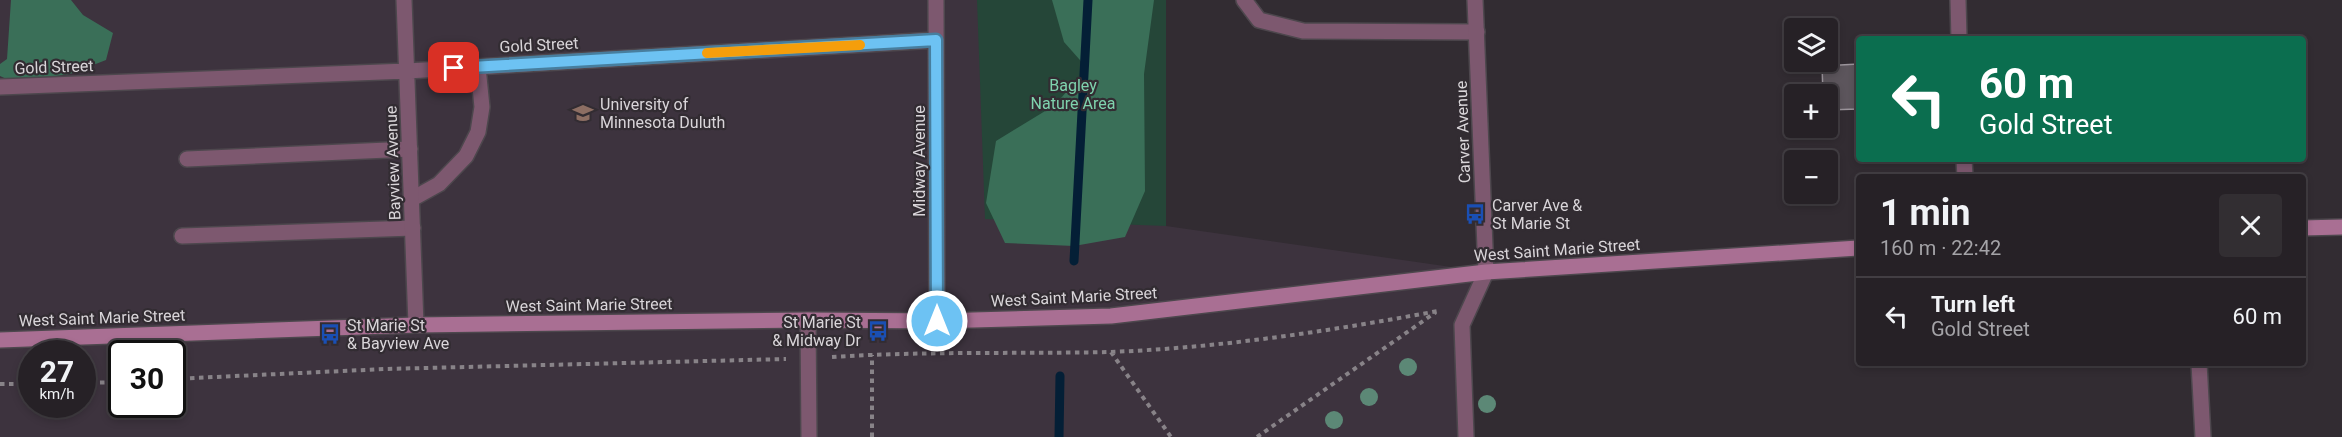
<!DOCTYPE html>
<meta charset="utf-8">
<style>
body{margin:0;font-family:Roboto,sans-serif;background:#322e32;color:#f1f3f6;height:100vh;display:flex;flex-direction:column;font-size:22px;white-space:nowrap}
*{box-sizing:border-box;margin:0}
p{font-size:20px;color:#a4a3a7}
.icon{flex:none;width:33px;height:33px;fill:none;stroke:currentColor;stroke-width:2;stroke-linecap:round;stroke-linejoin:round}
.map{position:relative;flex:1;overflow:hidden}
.sheet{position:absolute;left:1856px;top:174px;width:450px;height:192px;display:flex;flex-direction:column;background:#262126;border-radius:6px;box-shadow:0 3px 9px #0003,0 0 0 2px #423e43}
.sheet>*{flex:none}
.top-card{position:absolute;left:1856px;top:36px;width:450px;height:126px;border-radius:6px;box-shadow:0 3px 9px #0003,0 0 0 2px #423e43;background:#0b6e4f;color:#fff;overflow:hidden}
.controls{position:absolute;left:1784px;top:18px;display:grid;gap:12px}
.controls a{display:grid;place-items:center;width:54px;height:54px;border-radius:6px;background:#262126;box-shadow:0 3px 9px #0003,0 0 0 2px #423e43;font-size:30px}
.speed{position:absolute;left:18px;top:340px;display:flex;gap:12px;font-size:30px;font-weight:700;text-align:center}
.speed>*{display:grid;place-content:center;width:78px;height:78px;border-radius:50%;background:#262126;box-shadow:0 3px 9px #0003,0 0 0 2px #423e43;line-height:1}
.speed small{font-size:15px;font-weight:400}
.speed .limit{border:3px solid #111;border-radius:9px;background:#fff;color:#111}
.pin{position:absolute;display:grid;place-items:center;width:51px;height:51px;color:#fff;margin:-26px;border-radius:12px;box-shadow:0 3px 9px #0006}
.me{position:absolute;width:66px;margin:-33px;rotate:0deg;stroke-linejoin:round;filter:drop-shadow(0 0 4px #0008)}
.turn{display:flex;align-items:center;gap:21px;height:126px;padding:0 24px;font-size:27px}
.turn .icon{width:78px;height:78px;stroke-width:2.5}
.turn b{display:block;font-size:42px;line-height:51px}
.round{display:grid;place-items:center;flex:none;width:63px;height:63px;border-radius:6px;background:#322e32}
.head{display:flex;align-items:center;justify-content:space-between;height:102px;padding:0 24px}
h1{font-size:36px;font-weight:700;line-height:45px}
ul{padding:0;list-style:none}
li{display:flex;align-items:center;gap:18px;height:78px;padding:0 24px;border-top:2px solid #423e43}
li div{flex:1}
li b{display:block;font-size:22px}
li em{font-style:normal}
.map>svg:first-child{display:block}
.built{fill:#3d333e;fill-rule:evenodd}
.green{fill:#254638}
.forest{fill:#3a6f58}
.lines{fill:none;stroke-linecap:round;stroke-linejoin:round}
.stream{stroke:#041f36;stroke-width:9}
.building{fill:#5c555c;stroke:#9c959c;stroke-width:1.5}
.lane-casing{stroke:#4d474d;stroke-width:18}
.street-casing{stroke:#4d474d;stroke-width:18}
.secondary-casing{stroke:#4d474d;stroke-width:18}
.path{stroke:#888388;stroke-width:4;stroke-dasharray:4.5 4.5;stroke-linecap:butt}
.lane{stroke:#7d586f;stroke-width:15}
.street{stroke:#7d586f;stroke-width:15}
.secondary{stroke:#a96f93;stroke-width:15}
.tree{fill:#5c8876}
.route-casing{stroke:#477e9e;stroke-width:15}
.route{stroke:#6dc2f3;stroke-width:10}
.slow{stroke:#f59e0b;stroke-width:10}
.labels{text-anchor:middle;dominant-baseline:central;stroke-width:4.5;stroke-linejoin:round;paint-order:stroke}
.street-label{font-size:16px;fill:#d9d5d9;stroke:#322c32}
.park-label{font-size:16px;fill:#7fd3ae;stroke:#322c32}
.poi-label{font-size:16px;fill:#d9d5d9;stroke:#322c32;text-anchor:start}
</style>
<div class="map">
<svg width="2342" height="437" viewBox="0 0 2342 437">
<rect width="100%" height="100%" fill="#322c32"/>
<path class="built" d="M 0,0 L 1166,0 L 1166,226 L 1486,272 L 1462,325 L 1466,437 L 0,437 ZM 32,354 L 82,354 L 82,405 L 32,405 ZM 122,354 L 172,354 L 172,405 L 122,405 Z"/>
<path class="green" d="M 977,0 L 1166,0 L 1166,226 L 985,219 Z"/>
<path class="forest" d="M 11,0 L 71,0 L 83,15 L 113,33 L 106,60 L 70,74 L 13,82 L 0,76 L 0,64 L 7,59 Z
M 1052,0 L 1154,0 L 1144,74 L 1145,191 L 1125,237 L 1074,246 L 1005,243 L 986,203 L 996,141 L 1055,105 L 1087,68 L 1064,42 Z"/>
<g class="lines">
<path class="stream" d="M 1074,261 L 1088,0
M 1059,437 L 1060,376"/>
</g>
<path class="building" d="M 1858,64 L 1858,109 L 1827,110 L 1827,94 L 1823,94 L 1822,66 Z"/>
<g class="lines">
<g class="lane-casing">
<path id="lane" d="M 1244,0 L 1259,20 L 1303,31 L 1477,32
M 187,159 L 410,149
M 412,199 L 439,184 L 466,156 L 478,132 L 482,107 L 478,67
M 182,236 L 413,228"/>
</g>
<g class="street-casing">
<path id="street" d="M 404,0 L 416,325
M 936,0 L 937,321
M 1958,0 L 1959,39
M 0,87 L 407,71 L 936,40
M 1964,159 L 1965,177
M 808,320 L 809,437
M 2199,363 L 2203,437
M 1466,437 L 1462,325 L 1486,272 L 1475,0"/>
</g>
<g class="secondary-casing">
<path id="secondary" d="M 2302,228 L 2342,227
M 0,340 L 416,325 L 808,320 L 937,321 L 1111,316 L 1486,272 L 1858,248"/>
</g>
<path class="path" d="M 1111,352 L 1171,437
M 832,357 C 925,351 1017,354 1109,352 C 1219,348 1330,331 1438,311
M 172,379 L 385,369 L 786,359
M 82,383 L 122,382
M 0,384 L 32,384
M 872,437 L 872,355
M 1257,437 L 1436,312"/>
<use href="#lane" class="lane"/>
<use href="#street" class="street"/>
<use href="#secondary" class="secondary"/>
</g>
<g class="tree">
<circle cx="1408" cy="367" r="9"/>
<circle cx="1369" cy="397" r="9"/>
<circle cx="1487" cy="404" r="9"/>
<circle cx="1334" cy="420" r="9"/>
</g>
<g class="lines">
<g class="route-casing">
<path id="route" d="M 454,68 L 936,40 L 937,321"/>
</g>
<use href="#route" class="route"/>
<path class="slow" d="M 707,53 L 860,45"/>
</g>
<defs>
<g id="university-bare" transform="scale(1.62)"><path d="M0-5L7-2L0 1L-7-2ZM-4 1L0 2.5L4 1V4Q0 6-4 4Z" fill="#8d6e63" stroke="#322c32" stroke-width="2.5" paint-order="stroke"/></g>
<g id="bus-bare" transform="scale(1.62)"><path d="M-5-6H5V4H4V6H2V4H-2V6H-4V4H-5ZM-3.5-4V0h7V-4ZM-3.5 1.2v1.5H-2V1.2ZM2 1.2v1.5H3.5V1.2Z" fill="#1a4fb4" stroke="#322c32" stroke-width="2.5" paint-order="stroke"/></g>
</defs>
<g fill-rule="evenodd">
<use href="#university-bare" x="583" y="113"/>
<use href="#bus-bare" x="1475" y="214"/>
<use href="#bus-bare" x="878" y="331"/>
<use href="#bus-bare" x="330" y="334"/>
</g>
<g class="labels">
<g class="street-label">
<text transform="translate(539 45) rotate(-3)">Gold Street</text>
<text transform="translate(54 67) rotate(-2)">Gold Street</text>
<text transform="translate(1463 132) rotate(-92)">Carver Avenue</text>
<text transform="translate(919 161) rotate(-90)">Midway Avenue</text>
<text transform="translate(393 163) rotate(-92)">Bayview Avenue</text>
<text transform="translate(1557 250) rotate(-4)">West Saint Marie Street</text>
<text transform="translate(1074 297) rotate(-3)">West Saint Marie Street</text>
<text transform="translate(589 305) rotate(-1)">West Saint Marie Street</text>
<text transform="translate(102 318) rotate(-2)">West Saint Marie Street</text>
</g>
<g class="park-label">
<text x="1073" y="85">Bagley<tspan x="1073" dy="18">Nature Area</tspan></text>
</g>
<g class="poi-label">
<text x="600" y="104">University of<tspan x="600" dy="18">Minnesota Duluth</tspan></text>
<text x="1492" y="205">Carver Ave &amp;<tspan x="1492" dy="18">St Marie St</tspan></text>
<text x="861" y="322" text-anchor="end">St Marie St<tspan x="861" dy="18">&amp; Midway Dr</tspan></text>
<text x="347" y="325">St Marie St<tspan x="347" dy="18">&amp; Bayview Ave</tspan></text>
</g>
</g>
</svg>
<div class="controls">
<a><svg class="icon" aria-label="layers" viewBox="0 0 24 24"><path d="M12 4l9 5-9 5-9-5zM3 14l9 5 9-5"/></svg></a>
<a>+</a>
<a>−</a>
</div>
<div class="speed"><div>27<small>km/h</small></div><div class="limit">30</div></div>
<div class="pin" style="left:454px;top:68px;background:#d93025"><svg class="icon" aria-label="arrive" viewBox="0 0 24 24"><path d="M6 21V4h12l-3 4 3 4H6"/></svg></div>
<svg class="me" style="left:937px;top:321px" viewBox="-20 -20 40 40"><circle r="17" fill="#6dc2f3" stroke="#fff" stroke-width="3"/><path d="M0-11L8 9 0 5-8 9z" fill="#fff"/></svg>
<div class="top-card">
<div class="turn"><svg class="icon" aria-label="left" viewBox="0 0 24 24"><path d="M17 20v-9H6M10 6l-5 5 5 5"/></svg><div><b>60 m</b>Gold Street</div></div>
</div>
<section class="sheet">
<div class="head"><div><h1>1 min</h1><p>160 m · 22:42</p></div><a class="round"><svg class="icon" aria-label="close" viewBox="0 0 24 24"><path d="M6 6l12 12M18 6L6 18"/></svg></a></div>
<ul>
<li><svg class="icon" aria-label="left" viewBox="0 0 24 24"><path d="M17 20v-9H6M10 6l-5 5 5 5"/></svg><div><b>Turn left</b><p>Gold Street</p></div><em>60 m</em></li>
</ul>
</section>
</div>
